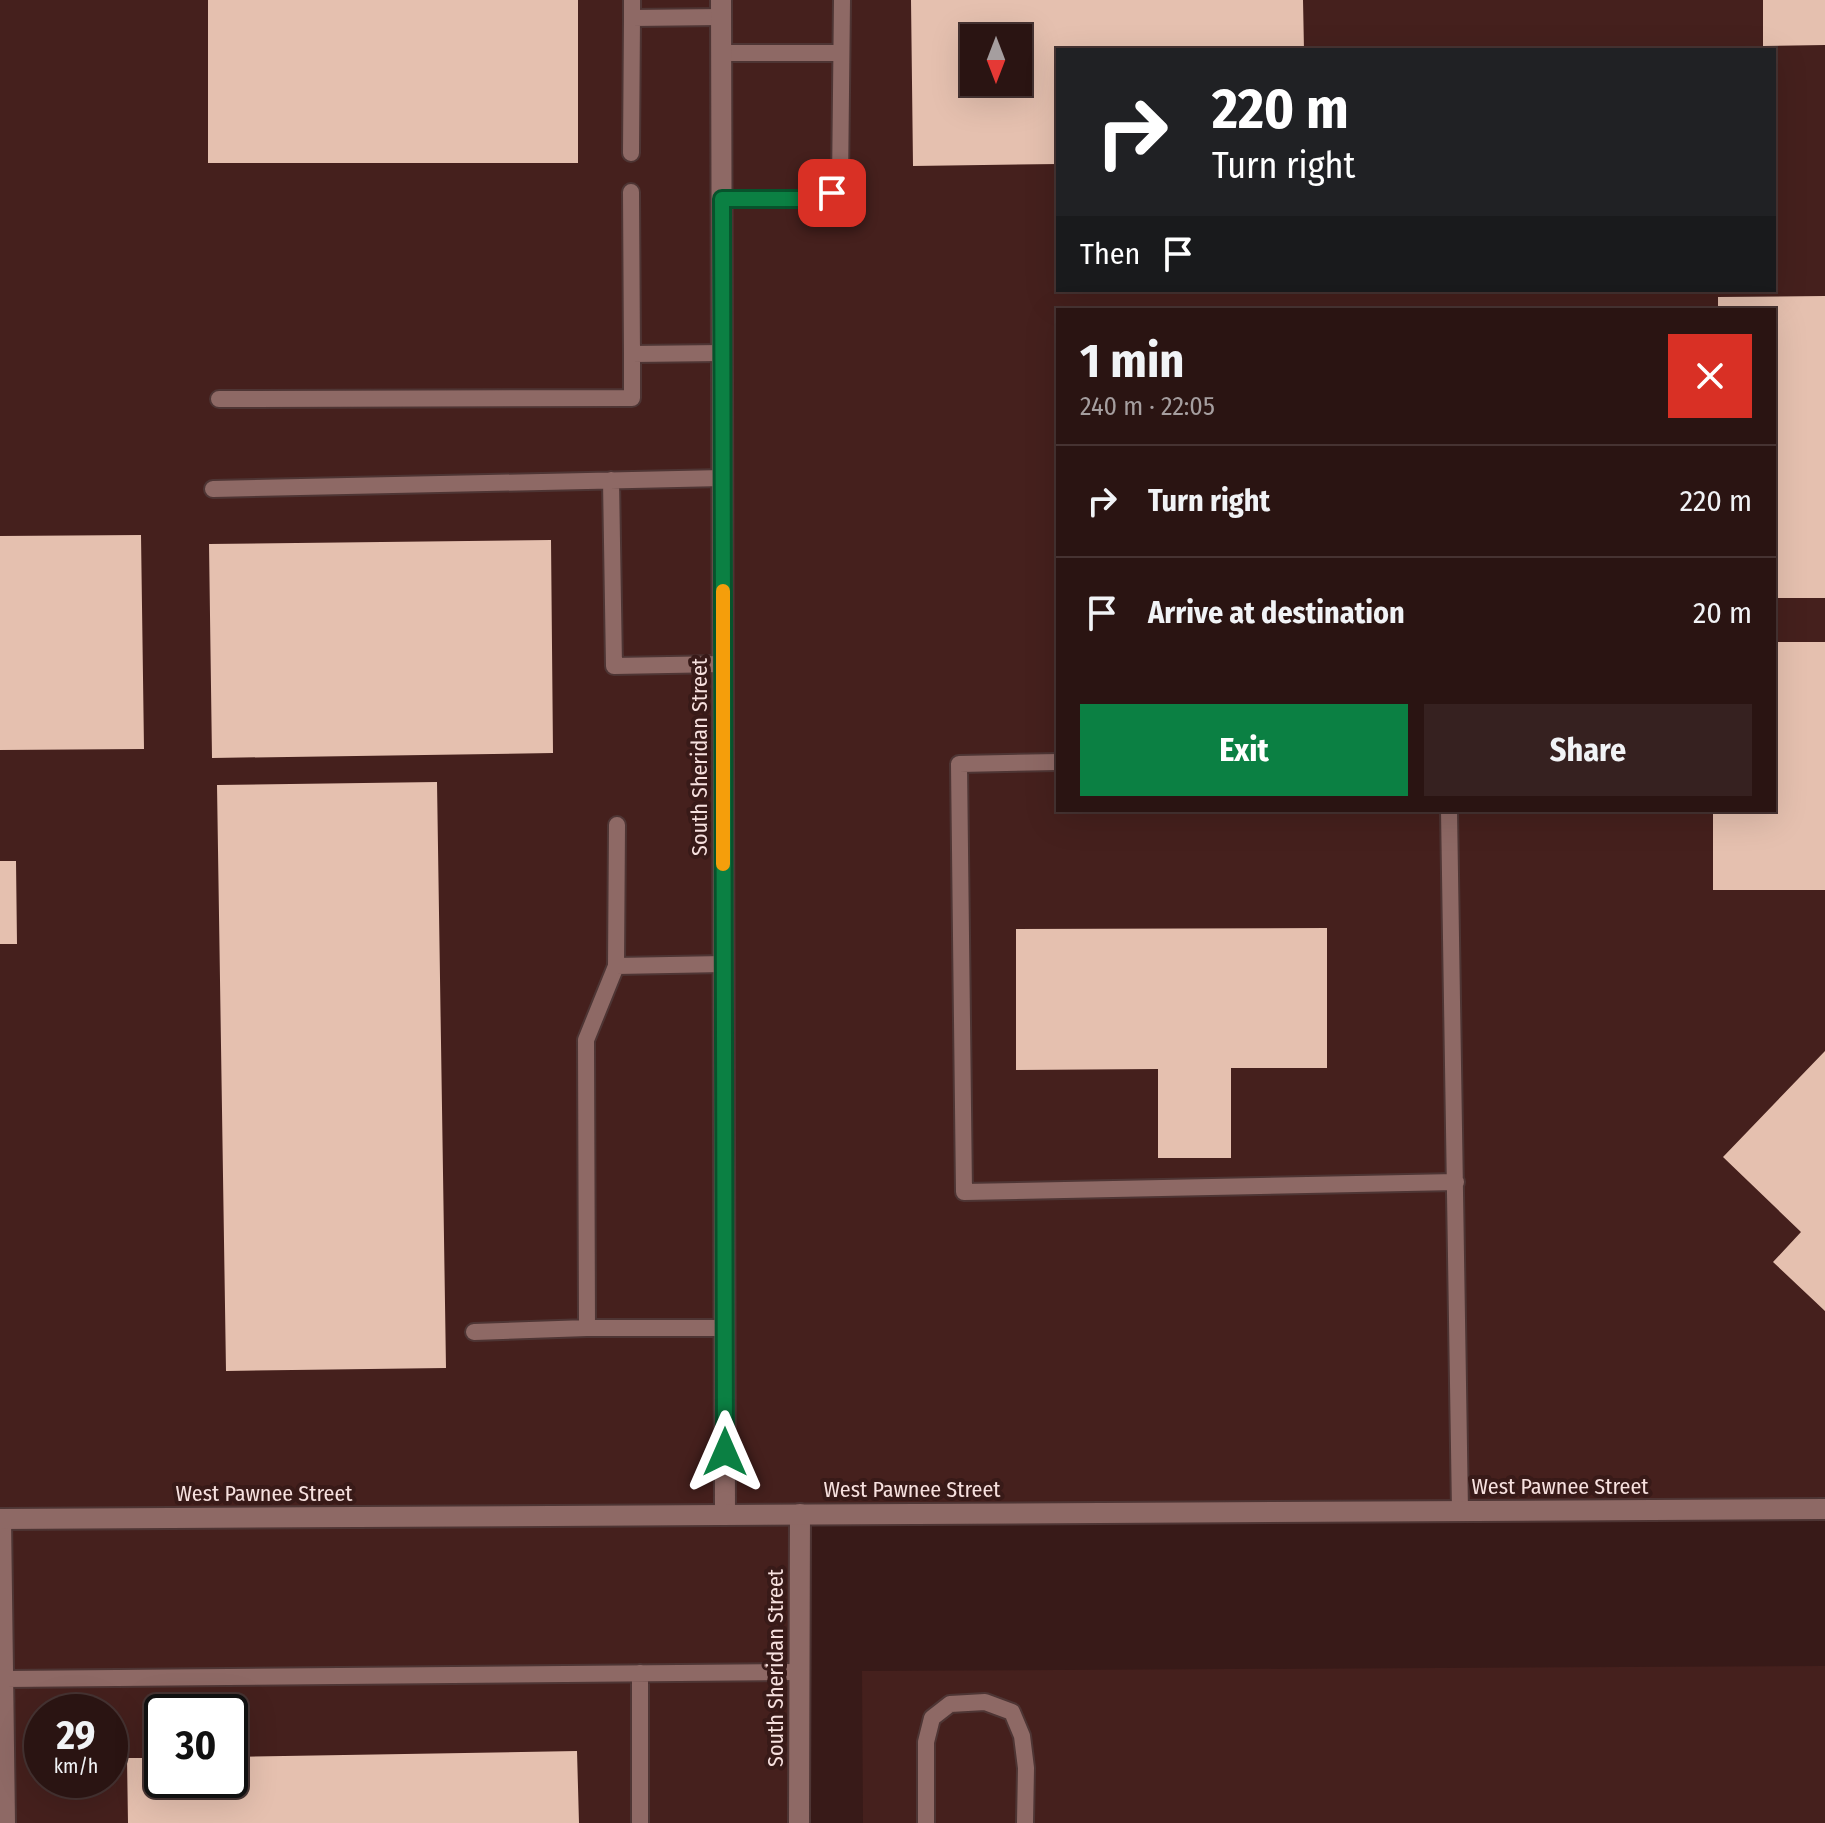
<!DOCTYPE html>
<meta charset="utf-8">
<style>
body{margin:0;font-family:"Fira Sans Condensed",sans-serif;background:#362120;color:#f1f3f6;height:100vh;display:flex;flex-direction:column;font-size:30px;white-space:nowrap}
*{box-sizing:border-box;margin:0}
p{font-size:26px;color:#a59e9f}
.icon{flex:none;width:44px;height:44px;fill:none;stroke:currentColor;stroke-width:2;stroke-linecap:round;stroke-linejoin:round}
.map{position:relative;flex:1;overflow:hidden}
.sheet{position:absolute;left:1056px;top:308px;width:720px;height:504px;display:flex;flex-direction:column;background:#2a1412;border-radius:0px;box-shadow:0 8px 32px #0002,0 0 0 2px #463332}
.sheet>*{flex:none}
.hud{position:absolute;left:1056px;top:48px;width:720px;height:244px;border-radius:0px;box-shadow:0 8px 32px #0002,0 0 0 2px #463332;background:#202124;color:#fff;overflow:hidden}
.needle{width:52px;rotate:180deg}
.buttons{position:absolute;left:960px;top:24px;display:grid;gap:16px}
.buttons a{display:grid;place-items:center;width:72px;height:72px;border-radius:0px;background:#2a1412;box-shadow:0 8px 32px #0002,0 0 0 2px #463332;font-size:40px}
.speed{position:absolute;left:24px;top:1694px;display:flex;gap:16px;font-size:40px;font-weight:700;text-align:center}
.speed>*{display:grid;place-content:center;width:104px;height:104px;border-radius:50%;background:#2a1412;box-shadow:0 8px 32px #0002,0 0 0 2px #463332;line-height:1}
.speed small{font-size:20px;font-weight:400}
.speed .limit{border:4px solid #111;border-radius:12px;background:#fff;color:#111}
.pin{position:absolute;display:grid;place-items:center;width:68px;height:68px;color:#fff;margin:-34px;border-radius:16px;box-shadow:0 4px 12px #0006}
.me{position:absolute;width:88px;margin:-44px;rotate:0deg;stroke-linejoin:round;filter:drop-shadow(0 0 6px #0008)}
.turn{display:flex;align-items:center;gap:28px;height:168px;padding:0 24px;font-size:36px}
.turn .icon{width:104px;height:104px;stroke-width:2.5}
.turn b{display:block;font-size:56px;line-height:68px}
.then{display:flex;align-items:center;height:76px;padding:0 24px;background:#0003;gap:16px;font-size:30px}
.round{display:grid;place-items:center;flex:none;width:84px;height:84px;border-radius:0px;background:#362120}
.summary{display:flex;align-items:center;justify-content:space-between;height:136px;padding:0 24px}
h1{font-size:48px;font-weight:700;line-height:60px}
.primary-button{display:flex;gap:16px;margin-top:auto;padding:16px 24px}
.primary-button a{flex:1;height:92px;border-radius:0px;background:#0b8043;color:#fff;font-size:32px;font-weight:700;line-height:92px;text-align:center}
.primary-button a+a{background:#362120;color:#f1f3f6}
ul{padding:0;list-style:none}
li{display:flex;align-items:center;gap:24px;height:112px;padding:0 24px;border-top:2px solid #463332}
li div{flex:1}
li b{display:block;font-size:30px}
li em{font-style:normal}
.map>svg:first-child{display:block}
.built{fill:#45201d;fill-rule:evenodd}
.building{fill:#e5c0af;fill-rule:evenodd}
.lines{fill:none;stroke-linecap:round;stroke-linejoin:round}
.service-casing{stroke:#4e3534;stroke-width:20}
.minor-casing{stroke:#4e3534;stroke-width:24}
.secondary-casing{stroke:#4e3534;stroke-width:24}
.service{stroke:#8e6965;stroke-width:16}
.minor{stroke:#8e6965;stroke-width:20}
.secondary{stroke:#8e6965;stroke-width:20}
.route-casing{stroke:#07532c;stroke-width:20}
.route{stroke:#0b8043;stroke-width:14}
.slow{stroke:#f59e0b;stroke-width:14}
.labels{text-anchor:middle;dominant-baseline:central;stroke-width:8;stroke-linejoin:round;paint-order:stroke}
.street-label{font-size:22px;fill:#f7e1df;stroke:#381a18}
</style>
<div class="map">
<svg width="1825" height="1823" viewBox="0 0 1825 1823">
<rect width="100%" height="100%" fill="#381a18"/>
<path class="built" d="M 0,0 L 1825,0 L 1825,1509 L 800,1514 L 797,1823 L 0,1823 ZM 974,38 L 1018,38 L 1018,82 L 974,82 ZM 1058,50 L 1774,50 L 1774,290 L 1058,290 ZM 1058,310 L 1774,310 L 1774,810 L 1058,810 ZM 42,1712 L 110,1712 L 110,1780 L 42,1780 ZM 162,1712 L 230,1712 L 230,1780 L 162,1780 Z
M 1825,1666 L 1825,1823 L 863,1823 L 862,1671 Z"/>
<path class="building" d="M 208,0 L 578,0 L 578,163 L 208,163 Z
M 911,0 L 1303,0 L 1304,50 L 1058,50 L 1058,164 L 913,166 ZM 974,38 L 1018,38 L 1018,82 L 974,82 Z
M 1763,0 L 1825,0 L 1825,45 L 1763,46 Z
M 1825,296 L 1825,598 L 1774,598 L 1774,310 L 1718,310 L 1718,297 Z
M 141,535 L 144,749 L 0,750 L 0,536 Z
M 551,540 L 553,753 L 212,758 L 209,544 Z
M 1774,642 L 1825,642 L 1825,890 L 1713,890 L 1713,810 L 1774,810 Z
M 437,782 L 446,1368 L 226,1371 L 217,785 Z
M 0,861 L 16,861 L 17,944 L 0,944 Z
M 1327,928 L 1327,1068 L 1231,1068 L 1231,1158 L 1158,1158 L 1158,1069 L 1016,1070 L 1016,929 Z
M 1825,1051 L 1825,1311 L 1773,1262 L 1801,1232 L 1723,1157 Z
M 577,1751 L 579,1823 L 128,1823 L 127,1758 L 162,1758 L 162,1780 L 230,1780 L 230,1757 Z"/>
<g class="lines">
<g class="service-casing">
<path id="service" d="M 632,18 L 632,0
M 721,53 L 841,53
M 631,153 L 632,18 L 721,17
M 631,192 L 632,354 L 722,353
M 722,199 L 817,199 L 832,193 L 840,185 L 842,0
M 219,399 L 632,398 L 632,354
M 611,480 L 614,666 L 723,664
M 213,489 L 723,478
M 1058,762 L 959,764 L 964,1192 L 1456,1182
M 1449,810 L 1460,1511
M 616,966 L 617,825
M 587,1328 L 586,1040 L 616,966 L 724,964
M 474,1332 L 587,1328 L 725,1328
M 3,1519 L 7,1823
M 640,1673 L 640,1823
M 5,1679 L 800,1672
M 926,1823 L 926,1742 L 932,1718 L 950,1704 L 985,1702 L 1012,1712 L 1022,1736 L 1026,1768 L 1025,1823"/>
</g>
<g class="minor-casing">
<path id="minor" d="M 721,0 L 725,1515
M 799,1823 L 800,1514"/>
</g>
<g class="secondary-casing">
<path id="secondary" d="M 0,1519 L 1825,1509"/>
</g>
<use href="#service" class="service"/>
<use href="#minor" class="minor"/>
<use href="#secondary" class="secondary"/>
</g>
<g class="lines">
<g class="route-casing">
<path id="route" d="M 725,1452 L 722,199 L 817,199 L 832,193"/>
</g>
<use href="#route" class="route"/>
<path class="slow" d="M 723,591 L 723,864"/>
</g>
<g class="labels">
<g class="street-label">
<text transform="translate(699 757) rotate(-90)">South Sheridan Street</text>
<text x="1560" y="1486">West Pawnee Street</text>
<text x="912" y="1489">West Pawnee Street</text>
<text x="264" y="1493">West Pawnee Street</text>
<text transform="translate(775 1668) rotate(-90)">South Sheridan Street</text>
</g>
</g>
</svg>
<div class="buttons">
<a><svg class="needle" viewBox="-14 -14 28 28"><path d="M0-13l5 13h-10z" fill="#e53935"/><path d="M0 13l5-13h-10z" fill="#a59e9f"/></svg></a>
</div>
<div class="speed"><div>29<small>km/h</small></div><div class="limit">30</div></div>
<div class="pin" style="left:832px;top:193px;background:#d93025"><svg class="icon" aria-label="arrive" viewBox="0 0 24 24"><path d="M6 21V4h12l-3 4 3 4H6"/></svg></div>
<svg class="me" style="left:725px;top:1452px" viewBox="-20 -20 40 40"><path d="M0-17L14 15 0 8-14 15z" fill="#0b8043" stroke="#fff" stroke-width="4"/></svg>
<div class="hud">
<div class="turn"><svg class="icon" aria-label="right" viewBox="0 0 24 24"><path d="M7 20v-9h11M14 6l5 5-5 5"/></svg><div><b>220 m</b>Turn right</div></div>
<div class="then">Then<svg class="icon" aria-label="arrive" viewBox="0 0 24 24"><path d="M6 21V4h12l-3 4 3 4H6"/></svg></div>
</div>
<section class="sheet">
<div class="summary"><div><h1>1 min</h1><p>240 m · 22:05</p></div><a class="round" style="background:#d93025;color:#fff"><svg class="icon" aria-label="close" viewBox="0 0 24 24"><path d="M6 6l12 12M18 6L6 18"/></svg></a></div>
<ul>
<li><svg class="icon" aria-label="right" viewBox="0 0 24 24"><path d="M7 20v-9h11M14 6l5 5-5 5"/></svg><div><b>Turn right</b></div><em>220 m</em></li>
<li><svg class="icon" aria-label="arrive" viewBox="0 0 24 24"><path d="M6 21V4h12l-3 4 3 4H6"/></svg><div><b>Arrive at destination</b></div><em>20 m</em></li>
</ul>
<div class="primary-button"><a>Exit</a><a>Share</a></div>
</section>
</div>
